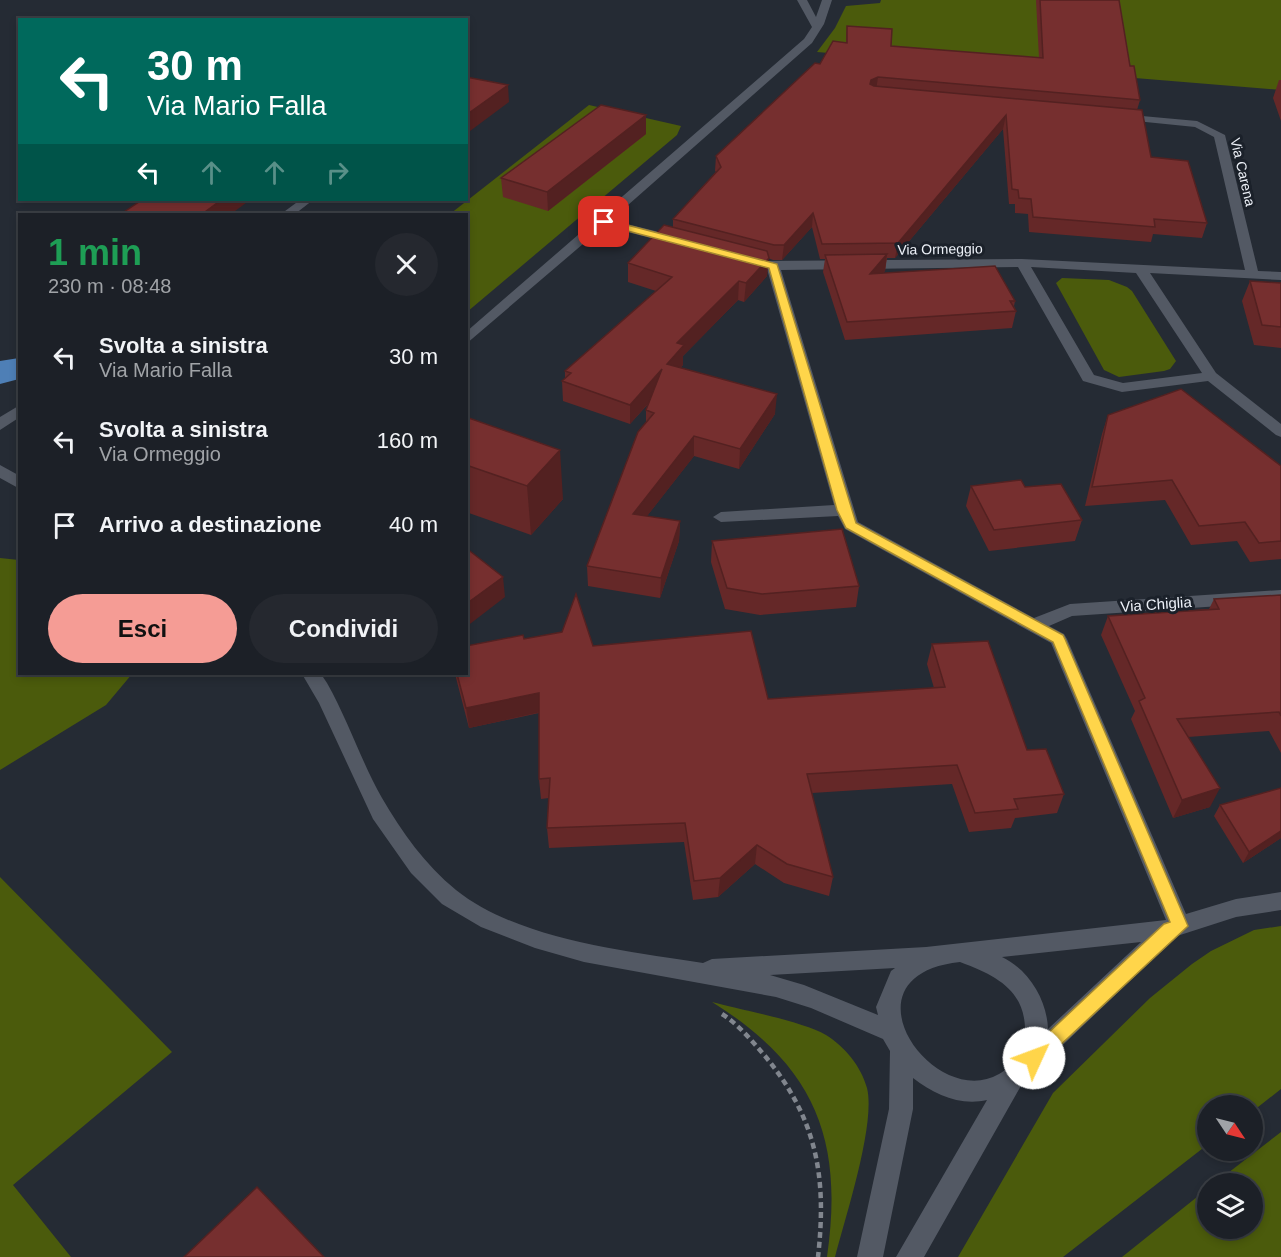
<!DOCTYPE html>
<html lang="it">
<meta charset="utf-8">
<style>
body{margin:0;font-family:Helvetica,sans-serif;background:#25282f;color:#f1f3f6;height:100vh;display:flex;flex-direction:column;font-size:22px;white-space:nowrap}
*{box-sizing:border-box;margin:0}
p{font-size:20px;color:#a0a3a7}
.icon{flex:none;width:33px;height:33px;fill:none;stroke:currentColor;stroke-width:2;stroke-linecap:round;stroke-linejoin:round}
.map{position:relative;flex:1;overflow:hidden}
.details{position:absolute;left:18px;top:213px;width:450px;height:462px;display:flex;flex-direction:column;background:#1c2027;border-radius:0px;box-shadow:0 3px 9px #0003,0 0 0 2px #3a3e44}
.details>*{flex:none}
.banner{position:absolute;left:18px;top:18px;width:450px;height:183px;border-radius:0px;box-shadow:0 3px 9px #0003,0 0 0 2px #3a3e44;background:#00695c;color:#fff;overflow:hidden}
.needle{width:39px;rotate:125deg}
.fabs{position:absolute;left:1197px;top:1095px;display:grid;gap:12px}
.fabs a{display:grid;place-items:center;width:66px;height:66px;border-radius:50%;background:#1c2027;box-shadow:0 3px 9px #0003,0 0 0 2px #3a3e44;font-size:30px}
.pin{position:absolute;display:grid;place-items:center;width:51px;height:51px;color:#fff;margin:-26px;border-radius:12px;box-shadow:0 3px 9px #0006}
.me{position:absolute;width:66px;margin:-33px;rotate:47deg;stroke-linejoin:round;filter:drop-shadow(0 0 4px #0008)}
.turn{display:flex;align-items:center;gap:21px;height:126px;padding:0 30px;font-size:27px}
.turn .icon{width:78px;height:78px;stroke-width:2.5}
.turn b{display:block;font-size:42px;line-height:51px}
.lanes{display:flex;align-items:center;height:57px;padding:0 30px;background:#0003;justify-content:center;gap:30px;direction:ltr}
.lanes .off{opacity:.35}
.round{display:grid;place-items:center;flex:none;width:63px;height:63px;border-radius:32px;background:#25282f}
.overview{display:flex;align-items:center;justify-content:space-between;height:102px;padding:0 30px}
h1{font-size:36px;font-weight:700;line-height:45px;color:#1e9e55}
.action{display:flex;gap:12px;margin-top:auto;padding:12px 30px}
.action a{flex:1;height:69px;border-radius:36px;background:#f59c95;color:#111;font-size:24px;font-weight:700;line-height:69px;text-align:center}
.action a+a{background:#25282f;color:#f1f3f6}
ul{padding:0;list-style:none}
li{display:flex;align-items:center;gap:18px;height:84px;padding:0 30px}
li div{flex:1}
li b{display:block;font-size:22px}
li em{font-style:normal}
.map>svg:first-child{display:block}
.green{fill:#4b5b0c}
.water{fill:#4e7fb6}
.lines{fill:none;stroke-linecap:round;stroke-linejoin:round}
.path{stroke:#81868e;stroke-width:4.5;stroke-dasharray:6 4;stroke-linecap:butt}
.minor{fill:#535964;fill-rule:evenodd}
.wall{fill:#652828}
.shaded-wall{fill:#532121}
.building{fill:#762f2f;stroke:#532121;stroke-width:1.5}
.route{fill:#ffd54a;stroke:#a68a30;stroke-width:1.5}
.labels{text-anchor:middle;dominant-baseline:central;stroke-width:6;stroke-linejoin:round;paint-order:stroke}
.far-street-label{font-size:14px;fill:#edf1f8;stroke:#1b212a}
.street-label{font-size:15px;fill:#edf1f8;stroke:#1b212a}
</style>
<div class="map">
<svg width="1281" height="1257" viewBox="0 0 1281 1257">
<rect width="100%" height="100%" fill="#252b34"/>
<path class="green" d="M 881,0 L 1281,0 L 1281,90 L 817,52 L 835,28 L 846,6 L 880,3 Z
M 589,105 L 681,126 L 677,135 L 467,312 L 466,214 L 450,214 Z
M 1062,278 L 1109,280 L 1127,287 L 1132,291 L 1176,361 L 1170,369 L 1164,371 L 1119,377 L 1104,370 L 1056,283 Z
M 0,558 L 19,560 L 20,674 L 132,674 L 106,705 L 0,770 Z
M 0,877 L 172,1052 L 13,1185 L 71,1257 L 0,1257 Z
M 1281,926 L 1281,1089 L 1253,1111 L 1252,1106 L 1208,1106 L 1207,1145 L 1063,1257 L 958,1257 L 1053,1093 L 1150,998 L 1192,964 L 1211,951 L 1254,930 Z
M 712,1002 C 741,1010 802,1021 826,1035 C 845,1047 861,1066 867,1088 C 876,1124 845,1218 835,1257 L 827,1257 C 844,1139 815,1066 712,1002 Z
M 1281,1132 L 1281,1257 L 1122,1257 L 1207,1189 L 1208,1228 L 1252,1228 L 1252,1184 L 1215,1183 Z"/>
<path class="water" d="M 19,358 L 19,379 L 0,384 L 0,361 Z"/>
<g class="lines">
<path class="path" d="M 722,1014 C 739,1025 752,1041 765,1056 C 817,1119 827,1177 818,1257"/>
<path class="minor" d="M 797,0 L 807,0 L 816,17 L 822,0 L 832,0 L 824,24 L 812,43 L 611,220 L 683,238 L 683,244 L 678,245 L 604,226 L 466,344 L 466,332 L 804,39 L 812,27 Z
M 1120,114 L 1197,121 L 1225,135 L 1258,271 L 1281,272 L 1281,280 L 1150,273 L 1216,373 L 1281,424 L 1281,437 L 1276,435 L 1208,381 L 1122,392 L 1083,381 L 1018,267 L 781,270 L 858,522 L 1034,618 L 1070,604 L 1281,590 L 1281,602 L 1072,616 L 1049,626 L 1064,634 L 1067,639 L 1186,914 L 1236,899 L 1281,892 L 1281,910 L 1236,917 L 1177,936 L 1022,1084 L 924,1257 L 896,1257 L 987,1100 C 960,1106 935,1095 913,1078 L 913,1109 L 883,1257 L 857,1257 L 889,1109 L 890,1051 L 883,1039 L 811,1008 L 776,997 L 584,962 L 535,948 L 481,927 L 442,904 L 411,873 L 373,819 L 319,703 L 302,674 L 321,674 L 327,683 C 348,720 361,761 382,798 C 402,832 425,865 456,890 C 519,940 626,951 703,963 L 712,959 L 926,947 L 1166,920 L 1051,643 L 845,529 L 838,516 L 721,522 L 713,517 L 721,512 L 834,505 L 767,269 L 758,267 L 758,261 L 1022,259 L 1245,270 L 1214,137 L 1195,127 L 1116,119 L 1114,117 ZM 1031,267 L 1136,273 L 1202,373 L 1123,383 L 1094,375 ZM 1141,942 L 1048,1029 C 1047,1000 1029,970 1002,957 ZM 960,962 C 1006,979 1033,997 1023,1052 C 1016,1059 1008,1069 999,1074 C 933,1112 837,975 960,962 ZM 895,968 L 891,971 L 876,1007 L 878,1015 L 804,985 L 770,975 Z
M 300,200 L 313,200 L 295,214 L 281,214 Z
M 20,405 L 20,417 L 0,430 L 0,417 Z
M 0,465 L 20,476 L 20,489 L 0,478 Z"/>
</g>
<path class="wall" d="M 1036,0 L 1119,0 L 1130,66 L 1140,100 L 1137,110 L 1151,157 L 1207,223 L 1202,238 L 1153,234 L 1151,242 L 1029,232 L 1028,214 L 1015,213 L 1015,204 L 1009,204 L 1003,129 L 895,258 L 887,258 L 885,271 L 883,273 L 1015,301 L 1014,306 L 1016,311 L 1012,328 L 845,340 L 823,272 L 825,259 L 820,259 L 812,227 L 782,260 L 773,260 L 768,258 L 767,276 L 744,302 L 738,300 L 683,356 L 683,365 L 680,368 L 775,414 L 739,469 L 694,456 L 647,516 L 680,521 L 679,541 L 660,598 L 588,586 L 587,566 L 646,422 L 646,410 L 649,403 L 630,424 L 563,401 L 562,381 L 565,379 L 565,371 L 656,291 L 628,282 L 628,263 L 673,227 L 673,219 L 716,172 L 715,171 L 716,156 L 846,42 L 847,26 L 891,46 L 1039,58 Z
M 1279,80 L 1281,80 L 1281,121 L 1273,98 Z
M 646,134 L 548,211 L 503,197 L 501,178 Z
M 1250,281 L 1281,283 L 1281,348 L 1254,345 L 1242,301 Z
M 1108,415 L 1281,466 L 1281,559 L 1250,562 L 1237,541 L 1191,545 L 1165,500 L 1085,506 L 1102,434 Z
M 466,417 L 563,499 L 531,535 L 466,512 Z
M 971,486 L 1025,487 L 1082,520 L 1075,541 L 989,551 L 966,506 Z
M 712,541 L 859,586 L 856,607 L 760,615 L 725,609 L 711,562 Z
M 1281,595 L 1281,753 L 1269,731 L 1188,737 L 1210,807 L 1173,818 L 1131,719 L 1135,711 L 1101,635 L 1108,616 L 1209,609 L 1214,599 Z
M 524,639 L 593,646 L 768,699 L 934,688 L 927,664 L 932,644 L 1027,750 L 1064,794 L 1057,813 L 1015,818 L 1011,828 L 969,832 L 952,784 L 812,793 L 833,877 L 829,896 L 784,883 L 755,864 L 718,897 L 693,900 L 684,842 L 549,848 L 547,828 L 549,798 L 541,799 L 539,779 L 539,713 L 469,728 L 455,674 L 466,674 Z
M 1281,788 L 1281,838 L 1243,863 L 1214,816 L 1220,805 Z"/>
<path class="shaded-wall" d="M 878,77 L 876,91 L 869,94 L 871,80 Z
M 508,85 L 509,102 L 466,134 L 466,115 Z
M 646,115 L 646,134 L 548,211 L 547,192 Z
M 1006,115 L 1003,129 L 895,258 L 898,243 Z
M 221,200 L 250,200 L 231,214 L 202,214 Z
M 813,213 L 812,227 L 782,260 L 784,245 Z
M 887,254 L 885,271 L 868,291 L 870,274 Z
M 769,258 L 767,276 L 744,302 L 746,283 Z
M 739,281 L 738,300 L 683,356 L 683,365 L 666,384 L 667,364 L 677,343 Z
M 662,369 L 661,389 L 630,424 L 630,405 Z
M 777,394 L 775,414 L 739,469 L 740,449 Z
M 694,436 L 694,456 L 633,534 L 633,514 Z
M 560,450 L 563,499 L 531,535 L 527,486 Z
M 680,521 L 679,541 L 660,598 L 661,578 Z
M 503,577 L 505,597 L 466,627 L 466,604 Z
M 539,693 L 541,712 L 469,728 L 466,708 Z
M 1220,788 L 1210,807 L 1173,818 L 1182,800 Z
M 1281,831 L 1281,838 L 1243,863 L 1249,852 Z
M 757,845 L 755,864 L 718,897 L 720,878 Z"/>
<path class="building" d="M 1040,0 L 1119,0 L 1130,66 L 1134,66 L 1140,100 L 878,77 L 871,80 L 870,84 L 874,86 L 1142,110 L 1151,157 L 1188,161 L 1207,223 L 1154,219 L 1155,227 L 1033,217 L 1031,199 L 1019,198 L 1018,190 L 1012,189 L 1006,115 L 898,243 L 822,244 L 813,213 L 784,245 L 774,245 L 673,219 L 721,167 L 716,156 L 815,63 L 820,64 L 833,41 L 847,43 L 847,26 L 892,29 L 891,46 L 1043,58 Z
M 466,77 L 508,85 L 466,115 Z
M 601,105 L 646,115 L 547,192 L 501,178 Z
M 142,200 L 221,200 L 202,214 L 121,214 Z
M 664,225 L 767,251 L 769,258 L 746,283 L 739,281 L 677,343 L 684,345 L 667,364 L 777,394 L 740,449 L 694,436 L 633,514 L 680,521 L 661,578 L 587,566 L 638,432 L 654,413 L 646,410 L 662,369 L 630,405 L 562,381 L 571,373 L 565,371 L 672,277 L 628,263 Z
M 887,254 L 870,274 L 995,266 L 1015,301 L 1010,301 L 1016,311 L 847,322 L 825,255 Z
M 1250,281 L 1281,283 L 1281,327 L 1262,325 Z
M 1181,389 L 1281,466 L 1281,541 L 1259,543 L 1245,522 L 1199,526 L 1172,480 L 1092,487 L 1108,415 Z
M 466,417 L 560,450 L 527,486 L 466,465 Z
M 1021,480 L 1025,487 L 1061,484 L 1082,520 L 994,530 L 971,486 Z
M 842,529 L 859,586 L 762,594 L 727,588 L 712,541 Z
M 466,548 L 503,577 L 466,604 Z
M 576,594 L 593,646 L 751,631 L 768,699 L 945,687 L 932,644 L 988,641 L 1027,750 L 1046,749 L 1064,794 L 1014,799 L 1018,809 L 975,813 L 957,765 L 807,774 L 833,877 L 787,864 L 757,845 L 720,878 L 694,881 L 685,823 L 547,828 L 550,778 L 539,779 L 539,693 L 466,708 L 457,674 L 466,674 L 466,646 L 523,635 L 524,639 L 562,632 Z
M 1281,595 L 1281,716 L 1279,712 L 1177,719 L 1220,788 L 1182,800 L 1139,701 L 1145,698 L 1108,616 L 1219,609 L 1214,599 Z
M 1281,788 L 1281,831 L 1249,852 L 1220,805 Z
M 257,1187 L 324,1257 L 184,1257 Z"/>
<path class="route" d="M 604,219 L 777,264 L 856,523 L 1063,635 L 1065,639 L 1188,926 L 1040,1064 L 1034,1066 L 1028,1064 L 1025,1058 L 1028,1052 L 1164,924 L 1170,922 L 1053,642 L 846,528 L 837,510 L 769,268 L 601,224 L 601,220 Z"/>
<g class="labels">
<g class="far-street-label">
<text transform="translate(1243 172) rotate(77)">Via Carena</text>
<text transform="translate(940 249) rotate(-1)">Via Ormeggio</text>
</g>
<g class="street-label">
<text transform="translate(1156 604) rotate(-4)">Via Chiglia</text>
</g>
</g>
</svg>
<div class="fabs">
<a><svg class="needle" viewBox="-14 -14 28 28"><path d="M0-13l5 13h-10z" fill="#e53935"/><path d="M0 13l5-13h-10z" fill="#a0a3a7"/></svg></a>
<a><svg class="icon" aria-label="layers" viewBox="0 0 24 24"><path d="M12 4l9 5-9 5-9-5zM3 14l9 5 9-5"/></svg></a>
</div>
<div class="pin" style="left:604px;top:222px;background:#d93025"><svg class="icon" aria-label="arrive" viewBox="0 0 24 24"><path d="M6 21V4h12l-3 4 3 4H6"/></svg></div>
<svg class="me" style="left:1034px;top:1058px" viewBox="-20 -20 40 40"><circle r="19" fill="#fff"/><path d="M0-13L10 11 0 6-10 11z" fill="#ffd54a"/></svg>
<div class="banner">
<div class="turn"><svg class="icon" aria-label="left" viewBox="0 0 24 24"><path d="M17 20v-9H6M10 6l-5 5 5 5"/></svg><div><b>30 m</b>Via Mario Falla</div></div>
<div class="lanes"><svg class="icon" aria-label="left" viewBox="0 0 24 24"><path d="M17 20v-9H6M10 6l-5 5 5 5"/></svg><svg class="icon off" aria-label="ahead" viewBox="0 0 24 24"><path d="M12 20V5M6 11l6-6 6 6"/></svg><svg class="icon off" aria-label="ahead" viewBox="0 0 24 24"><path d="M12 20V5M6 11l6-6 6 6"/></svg><svg class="icon off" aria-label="right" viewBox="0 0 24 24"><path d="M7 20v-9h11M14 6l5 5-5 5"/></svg></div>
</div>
<section class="details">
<div class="overview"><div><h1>1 min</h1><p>230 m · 08:48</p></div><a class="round"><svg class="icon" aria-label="close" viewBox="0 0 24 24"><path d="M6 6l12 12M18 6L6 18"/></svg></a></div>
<ul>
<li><svg class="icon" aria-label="left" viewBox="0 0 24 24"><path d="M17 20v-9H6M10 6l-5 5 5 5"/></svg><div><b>Svolta a sinistra</b><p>Via Mario Falla</p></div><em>30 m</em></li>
<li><svg class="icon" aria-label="left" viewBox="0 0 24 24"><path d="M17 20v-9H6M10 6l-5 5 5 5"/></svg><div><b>Svolta a sinistra</b><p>Via Ormeggio</p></div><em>160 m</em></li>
<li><svg class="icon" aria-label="arrive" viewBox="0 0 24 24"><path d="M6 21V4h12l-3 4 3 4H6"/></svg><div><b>Arrivo a destinazione</b></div><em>40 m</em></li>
</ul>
<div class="action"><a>Esci</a><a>Condividi</a></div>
</section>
</div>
